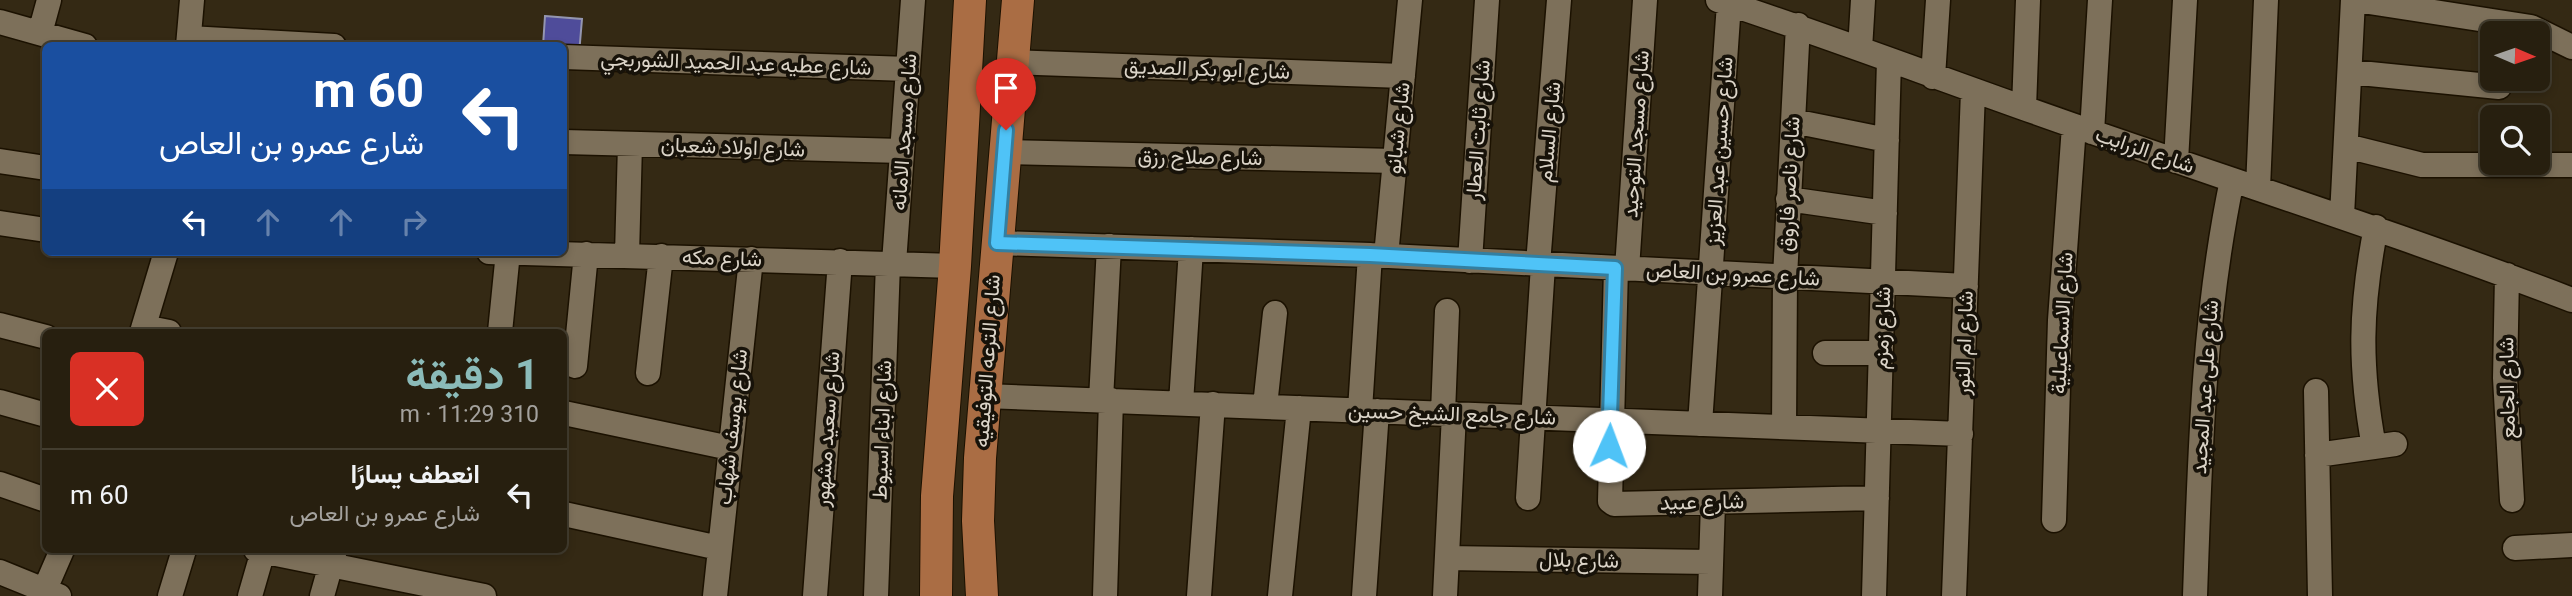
<!DOCTYPE html>
<html lang="ar">
<meta charset="utf-8">
<style>
body{margin:0;font-family:Roboto,Vazirmatn,sans-serif;background:#332c1d;color:#f1f3f6;direction:rtl;height:100vh;display:flex;flex-direction:column;font-size:26px;white-space:nowrap}
*{box-sizing:border-box;margin:0}
p{font-size:23px;color:#a4a29e}
.icon{flex:none;width:38px;height:38px;fill:none;stroke:currentColor;stroke-width:2;stroke-linecap:round;stroke-linejoin:round}
.map{position:relative;flex:1;overflow:hidden;direction:ltr}
.panel{position:absolute;left:42px;top:329px;width:525px;height:224px;display:flex;flex-direction:column;background:#271f0f;border-radius:10px;box-shadow:0 4px 10px #0003,0 0 0 2px #433d2f;direction:rtl}
.panel>*{flex:none}
.guide{position:absolute;left:42px;top:42px;width:525px;height:214px;border-radius:10px;box-shadow:0 4px 10px #0003,0 0 0 2px #433d2f;direction:rtl;background:#1a4fa0;color:#fff;overflow:hidden}
.needle{width:46px;rotate:92deg}
.fabs{position:absolute;left:2480px;top:21px;display:grid;gap:14px}
.fabs a{display:grid;place-items:center;width:70px;height:70px;border-radius:10px;background:#271f0f;box-shadow:0 4px 10px #0003,0 0 0 2px #433d2f;font-size:35px}
.pin{position:absolute;display:grid;place-items:center;width:60px;height:60px;color:#fff;margin:-72px -30px;border-radius:50% 50% 50% 0;rotate:-45deg;box-shadow:0 0 7px #0007}
.pin .icon{rotate:45deg}
.me{position:absolute;width:77px;margin:-38px;rotate:2deg;stroke-linejoin:round;filter:drop-shadow(0 0 5px #0008)}
.turn{display:flex;align-items:center;gap:24px;height:147px;padding:0 28px;font-size:32px}
.turn .icon{width:91px;height:91px;stroke-width:2.5}
.turn b{display:block;font-size:49px;line-height:60px}
.lanes{display:flex;align-items:center;height:66px;padding:0 28px;background:#0003;justify-content:center;gap:35px;direction:ltr}
.lanes .off{opacity:.35}
.round{display:grid;place-items:center;flex:none;width:74px;height:74px;border-radius:10px;background:#332c1d}
.head{display:flex;align-items:center;justify-content:space-between;height:119px;padding:0 28px}
h1{font-size:42px;font-weight:700;line-height:52px;color:#8bbbb9}
ul{padding:0;list-style:none}
li{display:flex;align-items:center;gap:21px;height:91px;padding:0 28px;border-top:2px solid #433d2f}
li div{flex:1}
li b{display:block;font-size:26px}
li em{font-style:normal}
.map>svg:first-child{display:block}
.building{fill:#4f4c9a;stroke:#9496b0;stroke-width:2}
.lines{fill:none;stroke-linecap:round;stroke-linejoin:round}
.minor-casing{stroke:#1b1100;stroke-width:27}
.major-casing{stroke:#1b1100;stroke-width:34}
.minor{stroke:#7d705a;stroke-width:24}
.major{stroke:#aa6d44;stroke-width:32}
.route-casing{stroke:#337fa1;stroke-width:18}
.route{stroke:#4fc3f7;stroke-width:12}
.labels{text-anchor:middle;dominant-baseline:central;stroke-width:7;stroke-linejoin:round;paint-order:stroke}
.street-label{font-size:21px;fill:#dbd4c8;stroke:#171209}
</style>
<div class="map">
<svg width="2572" height="596" viewBox="0 0 2572 596">
<rect width="100%" height="100%" fill="#342914"/>
<path class="building" d="M 545,16 L 582,19 L 579,54 L 564,46 L 543,46 Z"/>
<g class="lines">
<g class="minor-casing">
<path id="minor" d="M 1718,0 C 1837,39 1954,84 2072,125 C 2239,183 2407,237 2572,300
M 2356,0 L 2531,27 L 2572,47
M 0,22 L 85,46
M 40,33 L 49,0
M 189,38 L 334,46
M 188,46 L 192,0
M 1860,49 L 1863,0
M 564,57 L 908,69
M 1012,62 L 1403,76
M 2350,72 L 2499,87
M 1933,77 L 1938,0
M 2024,108 L 2028,0
M 1793,121 L 1887,140
M 2092,132 L 2100,0
M 564,142 L 902,151
M 2346,146 L 2422,165 L 2572,165
M 1004,152 L 1395,161
M 0,161 L 46,168
M 2176,161 L 2185,0
M 2258,188 L 2266,0
M 1788,199 L 1885,213
M 2342,216 L 2353,0
M 0,223 L 46,230
M 997,243 L 1370,255 L 1966,286
M 489,252 L 955,266
M 627,255 L 630,144
M 1386,256 L 1410,0
M 1470,261 L 1487,0
M 894,263 L 913,0
M 1538,264 L 1559,0
M 1616,268 L 1610,501 L 1614,504 L 1877,498
M 1627,269 L 1645,0
M 2507,275 L 2505,378 L 2512,500
M 0,325 L 46,337
M 144,327 L 169,332
M 142,332 L 166,252
M 500,332 L 508,252
M 1825,353 L 1881,353
M 575,366 L 586,254
M 648,373 L 661,256
M 2316,391 L 2320,596
M 984,396 L 1961,434
M 1101,400 L 1109,246
M 0,402 L 46,415
M 1181,403 L 1191,249
M 1265,406 L 1275,313
M 1360,410 L 1370,255
M 564,413 L 730,448
M 1443,413 L 1447,311
M 1700,424 L 1729,3
M 1784,427 L 1785,277 L 1798,25
M 2374,447 C 2359,365 2360,309 2376,227
M 2317,455 L 2395,444
M 0,484 L 46,500
M 1528,498 L 1543,265
M 564,514 L 719,548
M 2054,520 L 2060,320 L 2074,126
M 2515,548 L 2572,545
M 256,550 L 484,596
M 1447,558 L 1711,562
M 0,572 L 59,596
M 42,596 L 62,550
M 170,596 L 184,550
M 250,596 L 263,551
M 322,596 L 335,550
M 715,596 L 751,259
M 815,596 L 840,261
M 876,596 L 888,263
M 1105,596 L 1111,400
M 1199,596 L 1213,404
M 1280,596 L 1299,408
M 1364,596 L 1377,411
M 1445,596 L 1454,414
M 1710,596 L 1713,503
M 1874,596 L 1889,60
M 1954,596 L 1973,91
M 2195,596 C 2200,454 2203,319 2232,180"/>
</g>
<g class="major-casing">
<path id="major" d="M 936,596 L 937,496 L 955,266 L 970,0
M 982,596 L 978,521 L 980,458 L 1018,0"/>
</g>
<use href="#minor" class="minor"/>
<use href="#major" class="major"/>
</g>
<g class="lines">
<g class="route-casing">
<path id="route" d="M 1006,130 L 997,243 L 1370,255 L 1615,268 L 1609,446"/>
</g>
<use href="#route" class="route"/>
</g>
<g class="labels">
<g class="street-label">
<text transform="translate(736 63) rotate(2)">شارع عطيه عبد الحميد الشوربجي</text>
<text transform="translate(1207 69) rotate(2)">شارع ابو بكر الصديق</text>
<text transform="translate(1398 128) rotate(-84)">شارع شبانو</text>
<text transform="translate(1478 130) rotate(-86)">شارع ثابت العطار</text>
<text transform="translate(904 132) rotate(-86)">شارع مسجد الامانه</text>
<text transform="translate(1549 132) rotate(-85)">شارع السلام</text>
<text transform="translate(1636 134) rotate(-86)">شارع مسجد التوحيد</text>
<text transform="translate(733 147) rotate(2)">شارع اولاد شعبان</text>
<text transform="translate(2145 150) rotate(19)">شارع الزرايب</text>
<text transform="translate(1719 151) rotate(-86)">شارع حسين عبد العزيز</text>
<text transform="translate(1200 157) rotate(1)">شارع صلاح رزق</text>
<text transform="translate(1789 184) rotate(-87)">شارع ناصر فاروق</text>
<text transform="translate(722 258) rotate(2)">شارع مكه</text>
<text transform="translate(1733 274) rotate(3)">شارع عمرو بن العاص</text>
<text transform="translate(2062 323) rotate(-87)">شارع الاسماعيلية</text>
<text transform="translate(1882 328) rotate(-88)">شارع زمزم</text>
<text transform="translate(1964 343) rotate(-88)">شارع ام النور</text>
<text transform="translate(987 361) rotate(-86)">شارع الترعه التوفيقيه</text>
<text transform="translate(2205 387) rotate(-86)">شارع على عبد المجيد</text>
<text transform="translate(2507 388) rotate(-91)">شارع الجامع</text>
<text transform="translate(1452 414) rotate(2)">شارع جامع الشيخ حسين</text>
<text transform="translate(732 427) rotate(-84)">شارع يوسف شهاب</text>
<text transform="translate(827 429) rotate(-86)">شارع سعيد مشهور</text>
<text transform="translate(882 430) rotate(-88)">شارع ابناء اسيوط</text>
<text transform="translate(1702 502) rotate(-1)">شارع عبيد</text>
<text transform="translate(1579 560) rotate(1)">شارع بلال</text>
</g>
</g>
</svg>
<div class="fabs">
<a><svg class="needle" viewBox="-14 -14 28 28"><path d="M0-13l5 13h-10z" fill="#e53935"/><path d="M0 13l5-13h-10z" fill="#a4a29e"/></svg></a>
<a><svg class="icon" aria-label="search" viewBox="0 0 24 24"><circle cx="10" cy="10" r="6"/><path d="M15 15l6 6"/></svg></a>
</div>
<div class="pin" style="left:1006px;top:130px;background:#d93025"><svg class="icon" aria-label="arrive" viewBox="0 0 24 24"><path d="M6 21V4h12l-3 4 3 4H6"/></svg></div>
<svg class="me" style="left:1609px;top:446px" viewBox="-20 -20 40 40"><circle r="19" fill="#fff"/><path d="M0-13L10 11 0 6-10 11z" fill="#4fc3f7"/></svg>
<div class="guide">
<div class="turn"><svg class="icon" aria-label="left" viewBox="0 0 24 24"><path d="M17 20v-9H6M10 6l-5 5 5 5"/></svg><div><b>60 m</b>شارع عمرو بن العاص</div></div>
<div class="lanes"><svg class="icon" aria-label="left" viewBox="0 0 24 24"><path d="M17 20v-9H6M10 6l-5 5 5 5"/></svg><svg class="icon off" aria-label="ahead" viewBox="0 0 24 24"><path d="M12 20V5M6 11l6-6 6 6"/></svg><svg class="icon off" aria-label="ahead" viewBox="0 0 24 24"><path d="M12 20V5M6 11l6-6 6 6"/></svg><svg class="icon off" aria-label="right" viewBox="0 0 24 24"><path d="M7 20v-9h11M14 6l5 5-5 5"/></svg></div>
</div>
<section class="panel">
<div class="head"><div><h1>1 دقيقة</h1><p>310 m · 11:29</p></div><a class="round" style="background:#d93025;color:#fff"><svg class="icon" aria-label="close" viewBox="0 0 24 24"><path d="M6 6l12 12M18 6L6 18"/></svg></a></div>
<ul>
<li><svg class="icon" aria-label="left" viewBox="0 0 24 24"><path d="M17 20v-9H6M10 6l-5 5 5 5"/></svg><div><b>انعطف يسارًا</b><p>شارع عمرو بن العاص</p></div><em>60 m</em></li>
</ul>
</section>
</div>
